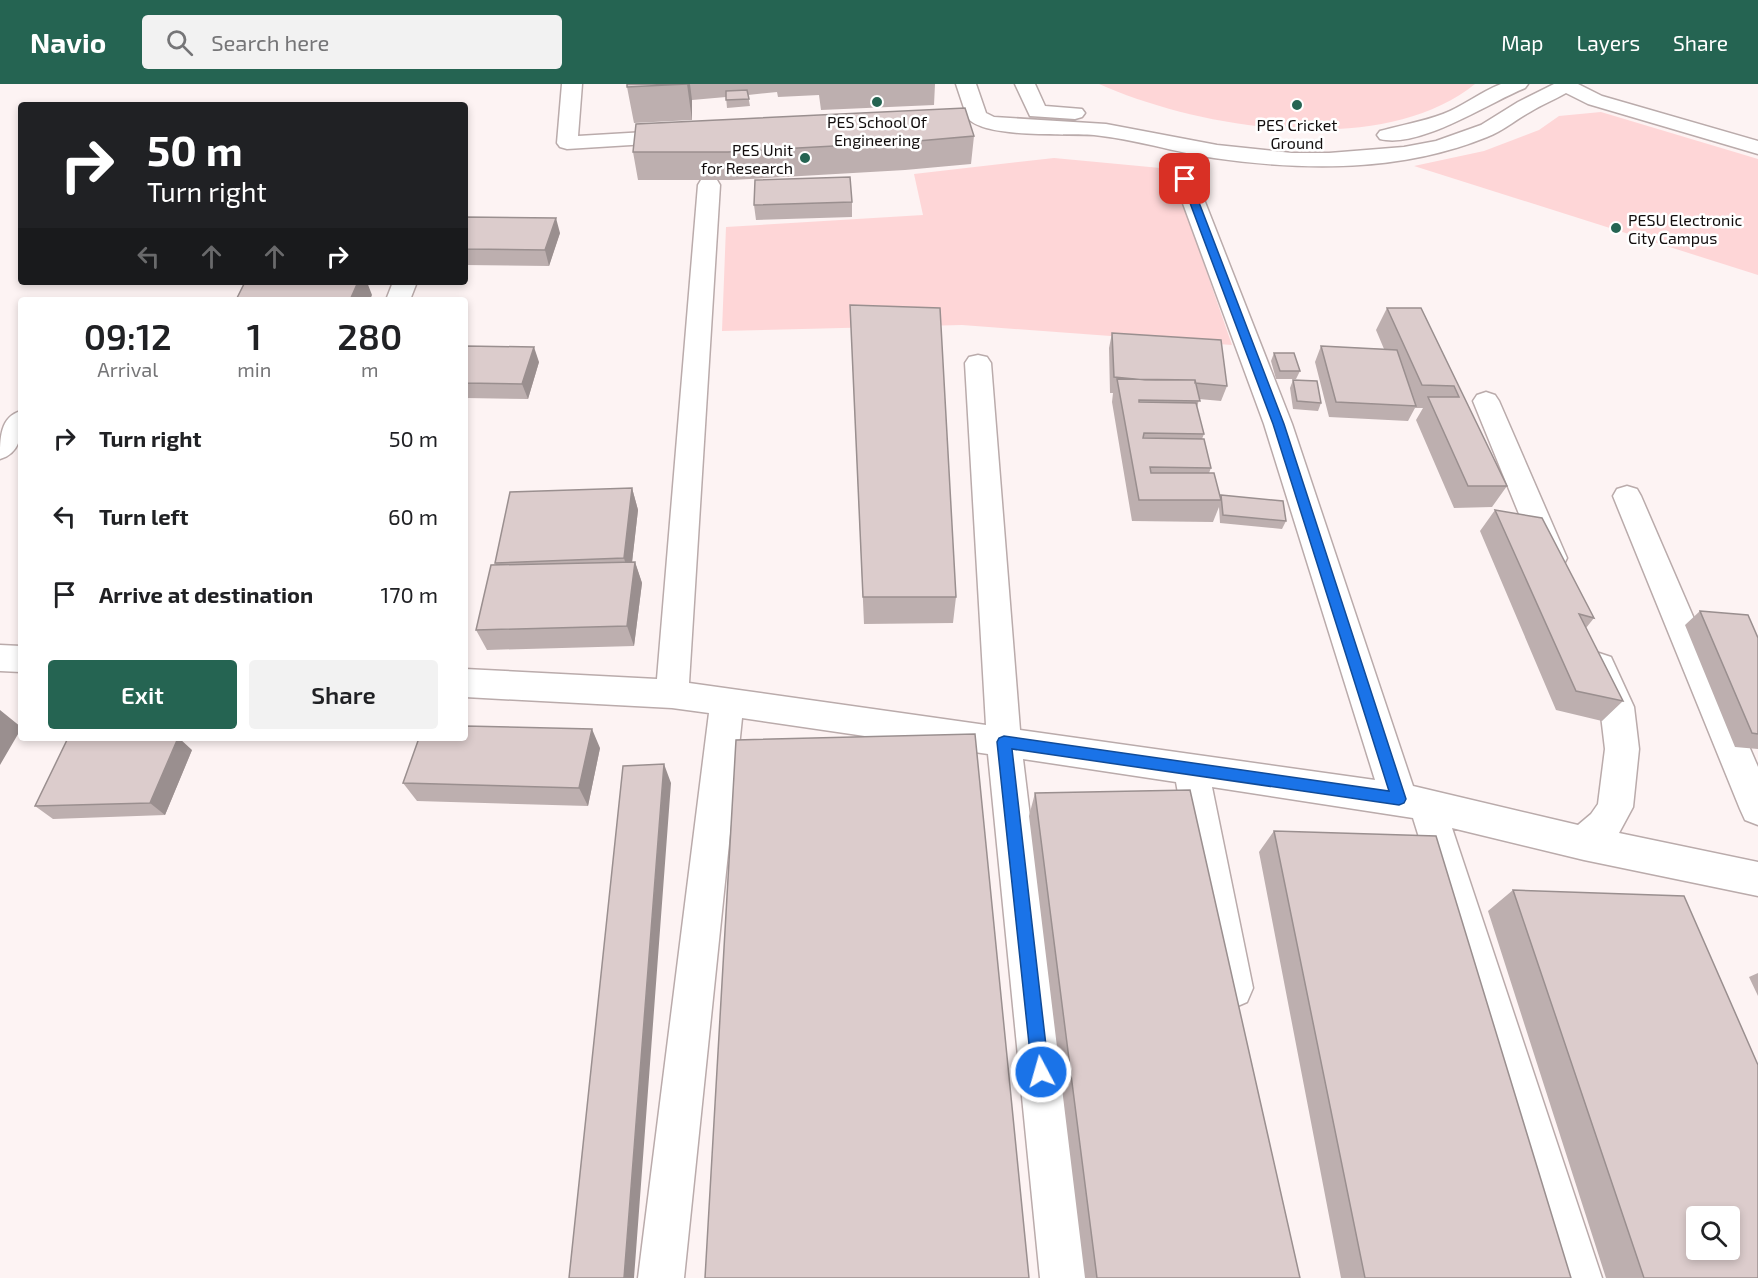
<!DOCTYPE html>
<style>
body{margin:0;font-family:"Exo 2",sans-serif;background:#f2f2f2;color:#202124;height:100vh;display:flex;flex-direction:column;font-size:22px;white-space:nowrap}
*{box-sizing:border-box;margin:0}
p{font-size:20px;color:#757577}
.icon{flex:none;width:33px;height:33px;fill:none;stroke:currentColor;stroke-width:2;stroke-linecap:round;stroke-linejoin:round}
.map{position:relative;flex:1;overflow:hidden}
.side{position:absolute;left:18px;top:213px;width:450px;height:444px;display:flex;flex-direction:column;background:#fff;border-radius:6px;box-shadow:0 3px 9px #0003}
.side>*{flex:none}
.top-card{position:absolute;left:18px;top:18px;width:450px;height:183px;border-radius:6px;box-shadow:0 3px 9px #0003;background:#202124;color:#fff;overflow:hidden}
.tools{position:absolute;left:1686px;top:1122px;display:grid;gap:12px}
.tools a{display:grid;place-items:center;width:54px;height:54px;border-radius:6px;background:#fff;box-shadow:0 3px 9px #0003;font-size:30px}
.pin{position:absolute;display:grid;place-items:center;width:51px;height:51px;color:#fff;margin:-26px;border-radius:12px;box-shadow:0 3px 9px #0006}
.me{position:absolute;width:66px;margin:-33px;rotate:354deg;stroke-linejoin:round;filter:drop-shadow(0 0 4px #0008)}
.turn{display:flex;align-items:center;gap:21px;height:126px;padding:0 30px;font-size:27px}
.turn .icon{width:78px;height:78px;stroke-width:2.5}
.turn b{display:block;font-size:42px;line-height:51px}
.lanes{display:flex;align-items:center;height:57px;padding:0 30px;background:#0003;justify-content:center;gap:30px;direction:ltr}
.lanes .off{opacity:.35}
.eta{display:flex;justify-content:space-evenly;align-items:center;height:102px;text-align:center}
.eta b{font-size:36px;font-weight:600;line-height:42px}
.primary-button{display:flex;gap:12px;margin-top:auto;padding:12px 30px}
.primary-button a{flex:1;height:69px;border-radius:6px;background:#256452;color:#fff;font-size:24px;font-weight:600;line-height:69px;text-align:center}
.primary-button a+a{background:#f2f2f2;color:#202124}
ul{padding:0;list-style:none}
li{display:flex;align-items:center;gap:18px;height:78px;padding:0 30px}
li div{flex:1}
li b{display:block;font-size:22px}
li em{font-style:normal}
header{display:flex;align-items:center;gap:36px;box-sizing:border-box;height:84px;padding:0 30px;background:#256452;color:#fff}
header strong{font-size:28px}
nav{display:flex;gap:33px;margin-inline-start:auto;font-size:21px}
.search{width:420px;height:54px;background:#f2f2f2;display:flex;align-items:center;gap:15px;box-sizing:border-box;padding:0 21px;border-radius:6px;color:#757577;font-size:22px}
.map>svg:first-child{display:block}
.green{fill:#fed6d7}
.lines{fill:none;stroke-linecap:round;stroke-linejoin:round}
.minor-casing{stroke:#baabab;stroke-width:3}
.minor{fill:#fff;fill-rule:evenodd}
.wall{fill:#bdafaf}
.shaded-wall{fill:#9a8f8f}
.building{fill:#dccccc;stroke:#9a8f8f;stroke-width:1.5;fill-rule:evenodd}
.route{fill:#1a73e8;stroke:#114b97;stroke-width:1.5}
.poi-dot{fill:#256452;stroke:#fff;stroke-width:2}
.labels{text-anchor:middle;dominant-baseline:central;stroke-width:5;stroke-linejoin:round;paint-order:stroke}
.far-poi-label{font-size:16px;fill:#120d0d;stroke:#fff}
</style>
<header>
<strong>Navio</strong>
<div class="search"><svg class="icon" aria-label="search" viewBox="0 0 24 24"><circle cx="10" cy="10" r="6"/><path d="M15 15l6 6"/></svg>Search here</div>
<nav><a>Map</a><a>Layers</a><a>Share</a></nav>
</header>
<div class="map">
<svg width="1758" height="1194" viewBox="0 0 1758 1194">
<rect width="100%" height="100%" fill="#fdf3f3"/>
<path class="green" d="M 1099,0 L 1475,0 C 1382,75 1200,45 1099,0 Z
M 1601,28 L 1758,75 L 1758,191 L 1414,82 L 1484,67 L 1539,46 L 1559,32 Z
M 1054,74 L 1171,85 L 1232,261 L 962,241 L 722,247 L 726,143 L 923,131 L 914,90 Z"/>
<g class="lines">
<g class="minor-casing">
<path id="minor" d="M 562,0 L 582,0 L 578,52 L 679,46 L 686,48 L 689,52 L 686,56 L 679,58 L 567,65 L 560,63 L 557,59 Z
M 956,0 L 976,0 L 986,29 L 994,33 L 1106,40 L 1217,61 L 1292,69 L 1329,69 L 1404,63 L 1436,57 L 1481,41 L 1518,18 L 1554,0 L 1578,0 L 1602,12 L 1758,57 L 1758,70 L 1588,20 L 1566,9 C 1554,16 1541,21 1530,28 C 1515,36 1503,47 1487,53 C 1401,88 1305,87 1214,74 C 1174,68 1135,55 1094,51 C 1068,49 982,55 967,33 Z
M 1015,0 L 1035,0 L 1045,22 L 1082,25 L 1085,29 L 1082,33 L 1075,35 L 1030,32 Z
M 1501,0 L 1528,0 L 1525,4 C 1488,19 1420,65 1380,55 L 1377,51 L 1380,47 C 1401,41 1422,38 1443,30 C 1464,22 1480,8 1501,0 Z
M 1185,88 L 1193,90 L 1196,95 L 1292,340 L 1413,702 L 1578,741 L 1591,730 L 1598,720 L 1605,665 L 1600,623 L 1583,582 L 1587,573 L 1599,569 L 1611,573 L 1634,623 L 1639,665 L 1633,723 L 1619,749 L 1758,778 L 1758,812 L 1584,776 L 1452,744 L 1602,1194 L 1556,1194 L 1413,734 L 1212,703 L 1253,904 L 1247,918 L 1233,924 L 1219,918 L 1213,904 L 1176,698 L 1023,675 L 1086,1194 L 1040,1194 L 988,670 L 742,634 L 684,1194 L 638,1194 L 709,629 L 672,624 L 465,613 L 465,585 L 657,595 L 698,101 L 701,96 L 709,94 L 717,96 L 720,101 L 689,599 L 986,641 L 965,279 L 969,273 L 978,271 L 987,273 L 991,279 L 1020,646 L 1375,696 L 1264,340 L 1174,95 L 1177,90 Z
M 393,198 L 417,198 L 410,216 L 386,216 Z
M 1486,308 L 1495,311 L 1499,317 L 1567,474 L 1563,482 L 1552,485 L 1541,482 L 1537,474 L 1473,317 L 1477,311 Z
M 21,327 C 21,347 23,368 0,375 C 0,354 0,333 21,327 Z
M 1627,402 L 1637,405 L 1641,412 L 1758,683 L 1758,741 L 1745,736 L 1740,725 L 1613,412 L 1617,405 Z
M 0,561 L 21,562 L 21,588 L 0,587 Z"/>
</g>
<use href="#minor" class="minor"/>
</g>
<path class="wall" d="M 627,0 L 935,0 L 934,21 L 821,26 L 819,11 L 778,13 L 777,8 L 748,11 L 750,22 L 727,24 L 726,13 L 692,16 L 692,36 L 634,39 L 627,3 Z
M 974,52 L 971,80 L 905,86 L 732,96 L 638,96 L 633,68 Z
M 852,118 L 852,133 L 756,136 L 754,121 Z
M 465,133 L 560,149 L 549,182 L 465,181 Z
M 850,221 L 956,513 L 953,539 L 864,540 Z
M 1387,224 L 1421,224 L 1507,402 L 1492,423 L 1454,424 L 1416,336 L 1423,324 L 1415,324 L 1408,337 L 1329,333 L 1315,278 L 1321,262 L 1384,265 L 1376,246 Z
M 1112,249 L 1227,302 L 1221,317 L 1199,315 L 1197,324 L 1204,350 L 1202,355 L 1211,384 L 1209,389 L 1220,413 L 1221,411 L 1286,437 L 1282,445 L 1220,439 L 1219,423 L 1213,438 L 1132,437 L 1112,318 L 1113,309 L 1110,309 L 1109,264 Z
M 465,262 L 539,278 L 528,315 L 465,314 Z
M 1274,269 L 1300,287 L 1296,295 L 1276,295 L 1271,277 Z
M 1293,296 L 1321,319 L 1318,327 L 1293,325 L 1290,304 Z
M 632,404 L 638,426 L 632,478 L 635,478 L 642,499 L 634,562 L 487,566 L 476,546 L 496,481 L 495,479 Z
M 1495,426 L 1594,534 L 1586,544 L 1623,617 L 1602,637 L 1556,626 L 1480,447 Z
M 1700,527 L 1758,554 L 1758,665 L 1735,663 L 1685,541 Z
M 600,664 L 588,722 L 417,717 L 403,699 Z
M 192,666 L 165,731 L 53,735 L 35,722 Z
M 1035,709 L 1300,1194 L 1085,1194 L 1029,732 Z
M 1274,747 L 1571,1194 L 1341,1194 L 1259,768 Z
M 1513,806 L 1758,1194 L 1606,1194 L 1488,827 Z
M 1758,889 L 1758,912 L 1749,893 Z"/>
<path class="shaded-wall" d="M 687,0 L 690,0 L 692,16 L 692,36 Z
M 556,134 L 560,149 L 549,182 L 545,166 Z
M 358,198 L 367,198 L 372,211 L 370,216 L 350,216 Z
M 534,263 L 539,278 L 528,315 L 522,300 Z
M 632,404 L 638,426 L 630,496 L 624,474 Z
M 635,478 L 642,499 L 634,562 L 627,542 Z
M 0,626 L 21,643 L 21,645 L 0,681 Z
M 592,645 L 600,664 L 588,722 L 579,704 Z
M 178,654 L 179,654 L 192,666 L 165,731 L 150,719 Z
M 664,680 L 671,699 L 634,1194 L 624,1194 Z"/>
<path class="building" d="M 627,0 L 687,0 L 627,3 Z
M 747,6 L 749,15 L 726,16 L 726,7 Z
M 965,24 L 974,52 L 906,58 L 728,68 L 633,68 L 636,40 Z
M 850,93 L 852,118 L 754,121 L 755,96 Z
M 465,133 L 556,134 L 545,166 L 465,165 Z
M 245,198 L 358,198 L 350,216 L 236,216 Z
M 850,221 L 940,224 L 956,513 L 863,513 Z
M 1387,224 L 1421,224 L 1507,402 L 1468,402 L 1428,313 L 1459,313 L 1454,302 L 1422,301 Z
M 1112,249 L 1221,256 L 1227,302 L 1195,299 L 1195,296 L 1145,296 L 1114,293 Z
M 465,262 L 534,263 L 522,300 L 465,299 Z
M 1321,262 L 1397,266 L 1416,322 L 1336,318 Z
M 1274,269 L 1294,269 L 1300,287 L 1280,287 Z
M 1117,295 L 1195,296 L 1200,317 L 1139,316 L 1139,318 L 1196,319 L 1204,350 L 1144,349 L 1143,354 L 1204,355 L 1211,384 L 1150,383 L 1151,389 L 1214,389 L 1221,416 L 1139,416 Z
M 1293,296 L 1317,297 L 1321,319 L 1297,317 Z
M 632,404 L 624,474 L 495,479 L 510,408 Z
M 1221,411 L 1283,417 L 1286,437 L 1223,431 Z
M 1495,426 L 1542,434 L 1594,534 L 1579,530 L 1623,617 L 1576,607 Z
M 635,478 L 627,542 L 476,546 L 491,481 Z
M 1700,527 L 1748,531 L 1758,554 L 1758,650 L 1752,649 Z
M 465,642 L 592,645 L 579,704 L 403,699 L 419,654 L 465,654 Z
M 975,650 L 1029,1194 L 705,1194 L 736,656 Z
M 144,654 L 178,654 L 150,719 L 35,722 L 67,656 Z
M 664,680 L 624,1194 L 569,1194 L 623,682 Z
M 1190,706 L 1300,1194 L 1097,1194 L 1035,709 Z
M 1274,747 L 1436,752 L 1571,1194 L 1365,1194 Z
M 1513,806 L 1684,812 L 1758,981 L 1758,1194 L 1644,1194 ZM 1696,1132 L 1730,1132 L 1730,1166 L 1696,1166 Z"/>
<path class="route" d="M 1185,92 L 1190,95 L 1284,340 L 1406,715 L 1404,719 L 1399,721 L 1012,665 L 1049,988 L 1047,994 L 1041,997 L 1035,994 L 1032,988 L 997,658 L 999,654 L 1004,652 L 1389,707 L 1273,340 L 1181,95 Z"/>
<g class="poi-dot">
<circle cx="877" cy="18" r="6"/>
<circle cx="1297" cy="21" r="6"/>
<circle cx="805" cy="74" r="6"/>
<circle cx="1616" cy="144" r="6"/>
</g>
<g class="labels">
<g class="far-poi-label">
<text x="877" y="37">PES School Of<tspan x="877" dy="18">Engineering</tspan></text>
<text x="1297" y="40">PES Cricket<tspan x="1297" dy="18">Ground</tspan></text>
<text x="793" y="65" text-anchor="end">PES Unit<tspan x="793" dy="18">for Research</tspan></text>
<text x="1628" y="135" text-anchor="start">PESU Electronic<tspan x="1628" dy="18">City Campus</tspan></text>
</g>
</g>
</svg>
<div class="tools">
<a><svg class="icon" aria-label="search" viewBox="0 0 24 24"><circle cx="10" cy="10" r="6"/><path d="M15 15l6 6"/></svg></a>
</div>
<div class="pin" style="left:1185px;top:95px;background:#d93025"><svg class="icon" aria-label="arrive" viewBox="0 0 24 24"><path d="M6 21V4h12l-3 4 3 4H6"/></svg></div>
<svg class="me" style="left:1041px;top:988px" viewBox="-20 -20 40 40"><circle r="17" fill="#1a73e8" stroke="#fff" stroke-width="3"/><path d="M0-11L8 9 0 5-8 9z" fill="#fff"/></svg>
<div class="top-card">
<div class="turn"><svg class="icon" aria-label="right" viewBox="0 0 24 24"><path d="M7 20v-9h11M14 6l5 5-5 5"/></svg><div><b>50 m</b>Turn right</div></div>
<div class="lanes"><svg class="icon off" aria-label="left" viewBox="0 0 24 24"><path d="M17 20v-9H6M10 6l-5 5 5 5"/></svg><svg class="icon off" aria-label="ahead" viewBox="0 0 24 24"><path d="M12 20V5M6 11l6-6 6 6"/></svg><svg class="icon off" aria-label="ahead" viewBox="0 0 24 24"><path d="M12 20V5M6 11l6-6 6 6"/></svg><svg class="icon" aria-label="right" viewBox="0 0 24 24"><path d="M7 20v-9h11M14 6l5 5-5 5"/></svg></div>
</div>
<section class="side">
<div class="eta">
<div><b>09:12</b><p>Arrival</p></div>
<div><b>1</b><p>min</p></div>
<div><b>280</b><p>m</p></div>
</div>
<ul>
<li><svg class="icon" aria-label="right" viewBox="0 0 24 24"><path d="M7 20v-9h11M14 6l5 5-5 5"/></svg><div><b>Turn right</b></div><em>50 m</em></li>
<li><svg class="icon" aria-label="left" viewBox="0 0 24 24"><path d="M17 20v-9H6M10 6l-5 5 5 5"/></svg><div><b>Turn left</b></div><em>60 m</em></li>
<li><svg class="icon" aria-label="arrive" viewBox="0 0 24 24"><path d="M6 21V4h12l-3 4 3 4H6"/></svg><div><b>Arrive at destination</b></div><em>170 m</em></li>
</ul>
<div class="primary-button"><a>Exit</a><a>Share</a></div>
</section>
</div>
